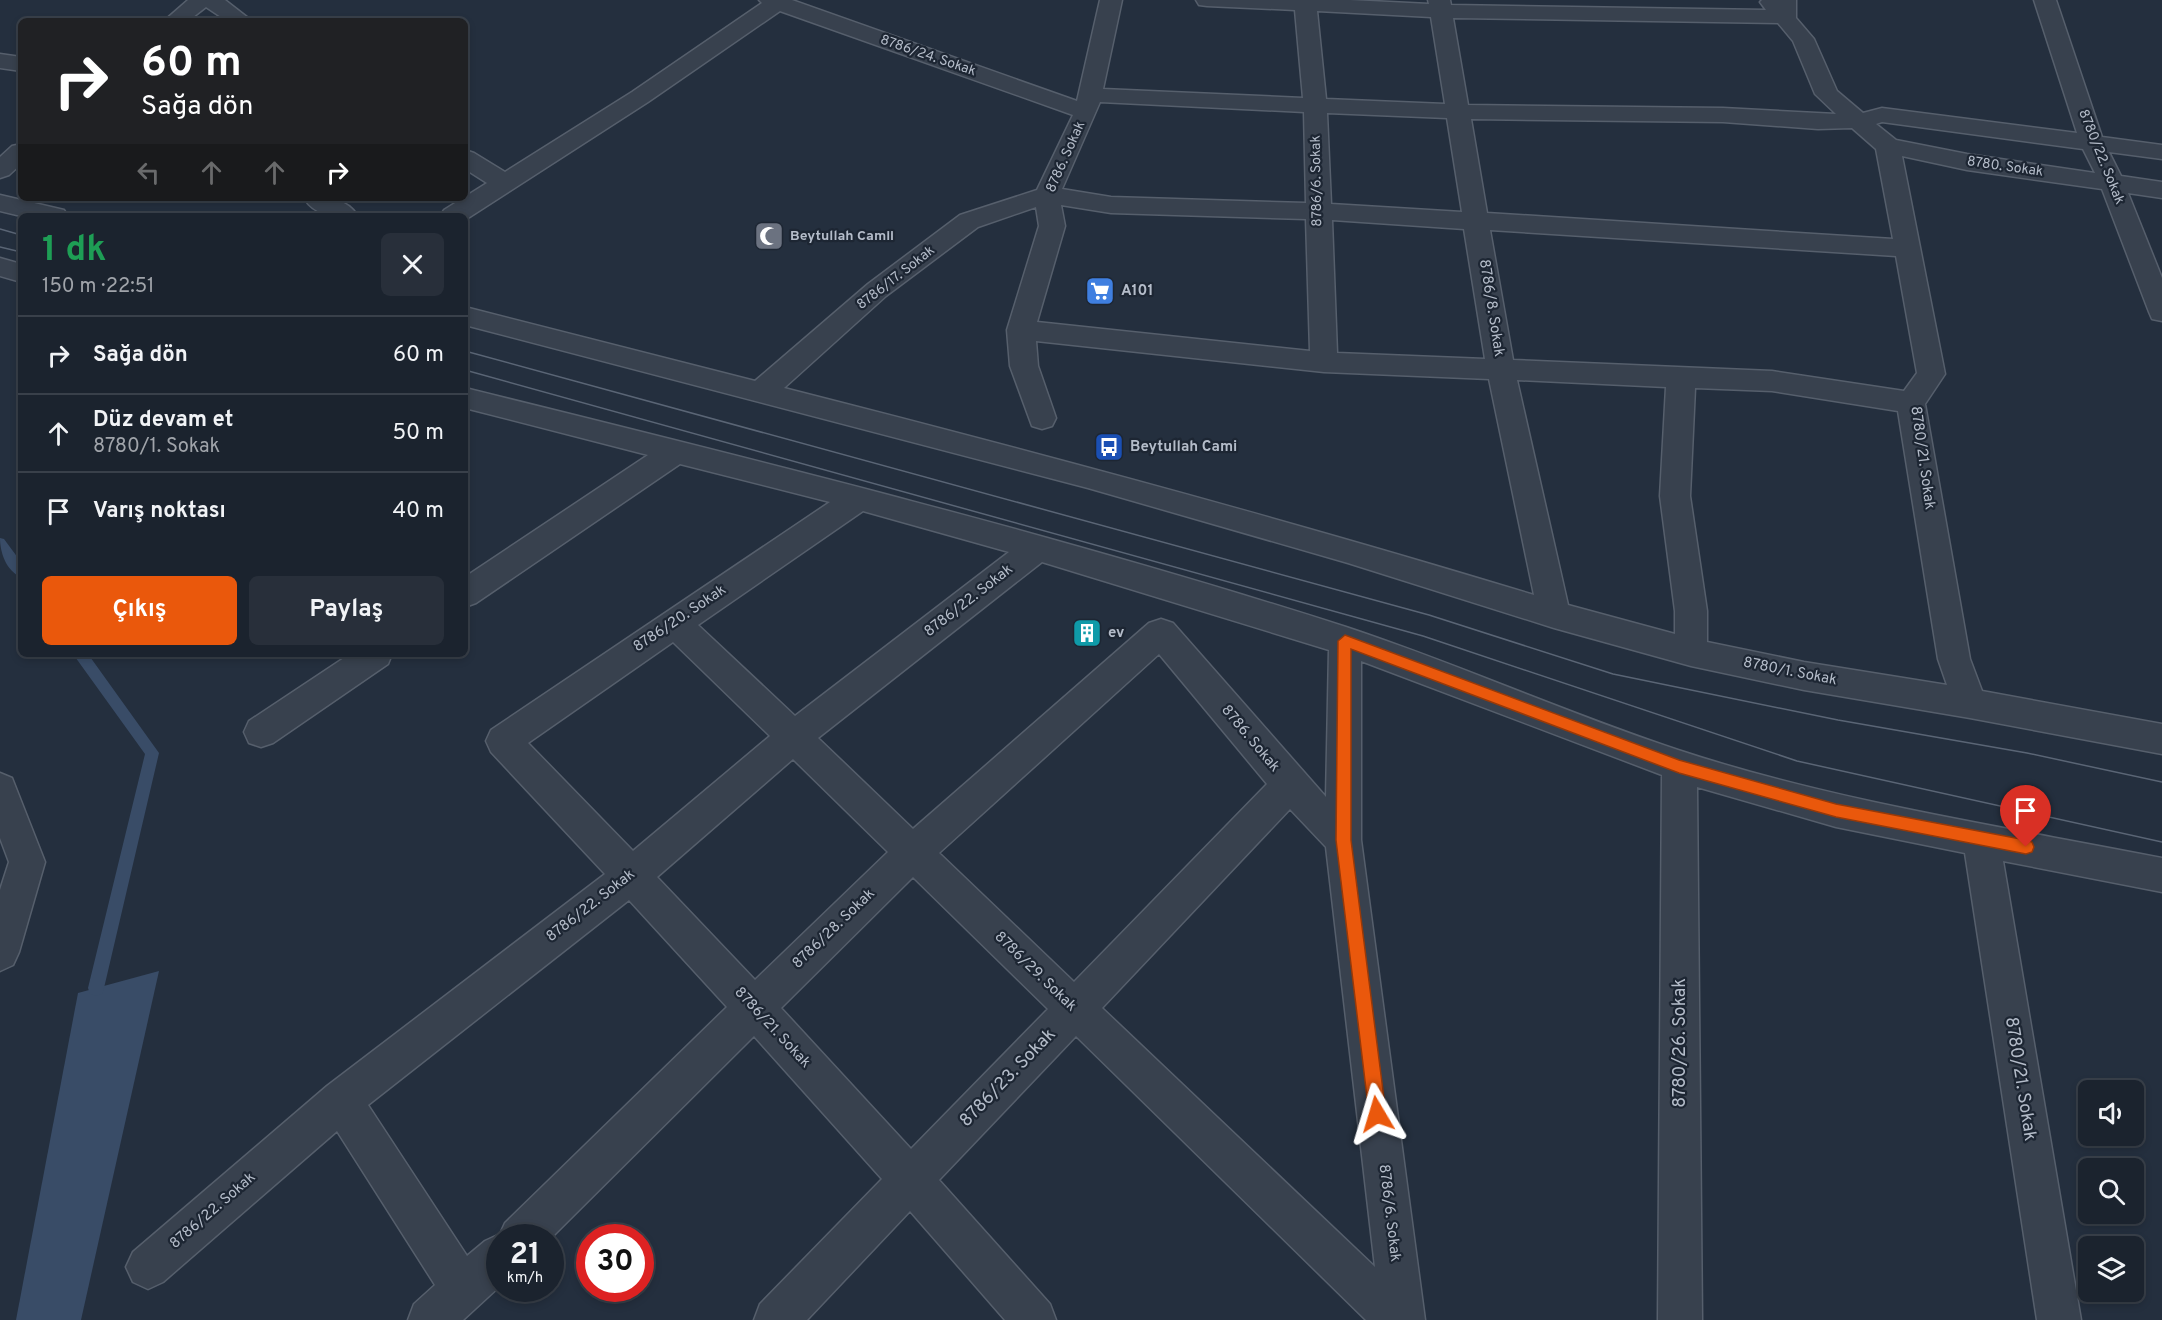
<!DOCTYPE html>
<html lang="tr">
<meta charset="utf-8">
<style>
body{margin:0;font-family:Overpass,sans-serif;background:#282f3a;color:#f1f3f6;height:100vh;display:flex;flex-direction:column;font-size:22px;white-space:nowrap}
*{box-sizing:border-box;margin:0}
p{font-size:20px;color:#a0a4aa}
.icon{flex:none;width:33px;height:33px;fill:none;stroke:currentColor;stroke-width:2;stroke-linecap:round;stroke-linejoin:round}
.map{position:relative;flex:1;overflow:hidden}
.side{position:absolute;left:18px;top:213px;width:450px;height:444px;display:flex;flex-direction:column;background:#1b232e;border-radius:9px;box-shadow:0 3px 9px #0003,0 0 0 2px #39404a}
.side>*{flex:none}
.hud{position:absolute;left:18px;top:18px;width:450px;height:183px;border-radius:9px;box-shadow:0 3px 9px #0003,0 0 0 2px #39404a;background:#202124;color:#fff;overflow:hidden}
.controls{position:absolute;left:2078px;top:1080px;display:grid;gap:12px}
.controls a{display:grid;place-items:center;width:66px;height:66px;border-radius:9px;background:#1b232e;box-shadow:0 3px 9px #0003,0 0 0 2px #39404a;font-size:30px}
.speed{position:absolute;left:486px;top:1224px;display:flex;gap:12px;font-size:30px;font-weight:700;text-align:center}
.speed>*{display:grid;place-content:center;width:78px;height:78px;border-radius:50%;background:#1b232e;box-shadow:0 3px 9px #0003,0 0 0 2px #39404a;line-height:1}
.speed small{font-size:15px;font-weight:400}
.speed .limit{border:9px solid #d22;background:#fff;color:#111}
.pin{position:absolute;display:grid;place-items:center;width:51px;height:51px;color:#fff;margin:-62px -26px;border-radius:50% 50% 50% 0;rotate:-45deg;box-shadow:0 0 6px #0007}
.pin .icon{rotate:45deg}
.me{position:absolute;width:66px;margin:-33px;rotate:353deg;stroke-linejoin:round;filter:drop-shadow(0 0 4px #0008)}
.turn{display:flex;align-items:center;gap:21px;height:126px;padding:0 24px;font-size:27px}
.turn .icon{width:78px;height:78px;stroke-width:2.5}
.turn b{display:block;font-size:42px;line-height:51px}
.lanes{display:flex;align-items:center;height:57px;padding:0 24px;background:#0003;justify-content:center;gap:30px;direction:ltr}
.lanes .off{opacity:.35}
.round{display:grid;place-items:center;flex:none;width:63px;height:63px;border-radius:9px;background:#282f3a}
.headline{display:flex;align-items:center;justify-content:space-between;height:102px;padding:0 24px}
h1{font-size:36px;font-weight:700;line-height:45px;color:#1e9e55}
.cta{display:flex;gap:12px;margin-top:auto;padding:12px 24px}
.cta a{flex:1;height:69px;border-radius:9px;background:#ea580c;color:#fff;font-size:24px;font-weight:700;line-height:69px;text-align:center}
.cta a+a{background:#282f3a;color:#f1f3f6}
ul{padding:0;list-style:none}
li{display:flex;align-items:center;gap:18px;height:78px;padding:0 24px;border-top:2px solid #39404a}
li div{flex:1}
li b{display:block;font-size:22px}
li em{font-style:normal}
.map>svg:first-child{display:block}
.water{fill:#394c67}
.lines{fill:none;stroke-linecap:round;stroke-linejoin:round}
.stream{fill:#394c67;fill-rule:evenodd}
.minor-casing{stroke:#565f6c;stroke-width:3}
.minor{fill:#38414e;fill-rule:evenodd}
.tram{stroke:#5a6575;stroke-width:1.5}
.route{fill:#ea580c;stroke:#983908;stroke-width:1.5}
.labels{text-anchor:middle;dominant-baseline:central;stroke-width:4.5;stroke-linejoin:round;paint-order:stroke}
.far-street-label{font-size:14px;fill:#b4bcc9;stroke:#1d2633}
.far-poi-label{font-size:14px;font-weight:bold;fill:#b4bcc9;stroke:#1d2633;text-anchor:start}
.poi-label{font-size:15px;font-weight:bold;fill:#b4bcc9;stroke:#1d2633;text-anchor:start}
.street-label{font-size:15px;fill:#b4bcc9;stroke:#1d2633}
.near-street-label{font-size:18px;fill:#b4bcc9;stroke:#1d2633}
</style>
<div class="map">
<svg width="2162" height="1320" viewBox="0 0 2162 1320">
<rect width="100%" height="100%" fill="#242f3e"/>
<path class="water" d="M 159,971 L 81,1320 L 16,1320 L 78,993 Z"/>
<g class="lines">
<path class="stream" d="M 0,538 L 4,539 L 21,562 L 21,577 C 6,571 0,552 0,538 Z
M 73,654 L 88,654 L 159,753 L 104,988 L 102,994 L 96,996 L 90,994 L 88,988 L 145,754 Z"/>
<g class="minor-casing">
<path id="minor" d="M 188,0 L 225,0 L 252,21 L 227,21 L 206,7 L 188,21 L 164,21 Z
M 759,0 L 792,0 L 1077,101 L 1100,0 L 1122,0 L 1103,89 L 1303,98 L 1295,10 L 1207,6 L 1199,5 L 1196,0 L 1350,0 L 1429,4 L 1428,0 L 1450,0 L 1451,5 L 1766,10 L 1760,2 L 1762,0 L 1796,0 L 1796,18 L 1814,39 L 1837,91 L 1863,113 L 1882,108 L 2077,133 L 2034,0 L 2056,0 L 2102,137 L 2162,145 L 2162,159 L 2109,152 L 2121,176 L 2162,182 L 2162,198 L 2128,193 L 2162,278 L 2162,321 L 2152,319 L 2149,312 L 2102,189 L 1967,170 L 1902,156 L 1945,374 L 1925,404 L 1970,659 L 1982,691 L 2162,724 L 2162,754 L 1970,718 L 1804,690 L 1691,666 L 1554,628 L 1348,563 L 1088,488 L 465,325 L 465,307 L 755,381 L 868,284 L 960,215 L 1037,190 L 1073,115 L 780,11 L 648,102 L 465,220 L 465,216 L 440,216 L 444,210 L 487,183 L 465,169 L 465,150 L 474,153 L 505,172 L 632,92 L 762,3 ZM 1317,11 L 1431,17 L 1445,104 L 1326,99 ZM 1453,18 L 1778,23 L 1793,41 L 1815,94 L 1836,114 L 1723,108 L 1468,105 ZM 1100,102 L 1304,112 L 1306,203 L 1111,197 L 1062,189 ZM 1327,113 L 1447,118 L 1462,212 L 1331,204 ZM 1471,119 L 1723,122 L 1818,129 L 1852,128 L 1876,149 L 1893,239 L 1487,213 ZM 1882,122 L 2083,149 L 2095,173 L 1967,154 L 1896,140 L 1876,124 ZM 1061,205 L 1111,213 L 1306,219 L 1310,351 L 1037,322 L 1065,226 ZM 1036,207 L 1039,226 L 1007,330 L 1010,366 L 1032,426 L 1042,429 L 1052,426 L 1056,418 L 1038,366 L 1036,341 L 1324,372 L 1489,379 L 1534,595 C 1285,519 1035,452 784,388 L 886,296 L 978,227 ZM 1332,220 L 1464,229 L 1485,359 L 1337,353 ZM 1490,230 L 1896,256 L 1917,373 L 1904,391 L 1772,371 L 1513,360 ZM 1517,380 L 1666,387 L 1660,496 L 1675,611 L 1675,634 L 1568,605 ZM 1695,388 L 1772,391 L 1898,411 L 1938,659 L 1947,685 L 1804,662 L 1707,642 L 1707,611 L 1690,496 Z
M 0,54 L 21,57 L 21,71 L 0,68 Z
M 21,144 L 21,164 L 9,175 L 0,178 L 0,157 L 12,146 Z
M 0,195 L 64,210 L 68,216 L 21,216 L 0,211 Z
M 304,198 C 324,198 345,196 358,216 C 337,216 316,218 304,198 Z
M 0,258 L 21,264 L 21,282 L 0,276 Z
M 465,388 C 760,461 1056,534 1346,627 C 1458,664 1566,713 1678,750 C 1836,802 2000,826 2162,858 L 2162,892 L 2003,861 L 2081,1320 L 2037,1320 L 1965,853 L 1836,827 L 1697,787 L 1702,1320 L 1658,1320 L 1662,775 L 1361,661 L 1361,840 L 1425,1320 L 1366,1320 L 1076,1036 L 939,1180 L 1050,1304 L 1056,1320 L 1005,1320 L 910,1211 L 807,1320 L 754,1320 L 760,1304 L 882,1179 L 754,1036 L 550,1239 L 500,1238 L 500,1286 L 463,1320 L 408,1320 L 414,1304 L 435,1285 L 337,1131 L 163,1282 L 148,1289 L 133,1282 L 126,1267 L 133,1252 L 327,1086 L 605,874 L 491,752 L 486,741 L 491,730 L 830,502 L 680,464 L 476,603 L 465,607 L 465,577 L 648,455 L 465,408 ZM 863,511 L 1009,552 L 795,716 L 698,625 ZM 1042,562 L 1329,650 L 1326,797 L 1173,623 L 1161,619 L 1149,623 L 913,829 L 818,738 ZM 673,642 L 770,736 L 633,851 L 528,743 ZM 1159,654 L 1267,784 L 1074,982 L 939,853 ZM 793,759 L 888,852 L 755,980 L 657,877 ZM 1290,809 L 1326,847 L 1375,1267 L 1102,1008 ZM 913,877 L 1048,1009 L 911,1149 L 781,1008 ZM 629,900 L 727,1007 L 505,1223 L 500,1234 L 485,1241 L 467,1256 L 368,1105 Z
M 350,654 L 392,654 L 388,664 L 273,743 L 261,747 L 249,743 L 244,732 L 249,721 Z
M 0,773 L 12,778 L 45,862 L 19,952 L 13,965 L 0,971 L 0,890 L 9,862 L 0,838 Z"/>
</g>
<use href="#minor" class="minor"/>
<path class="tram" d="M 0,229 L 21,235
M 0,247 L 21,252
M 465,351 L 1429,615 L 1613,674 L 1838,720 L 2027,753 L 2162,782
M 465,370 L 1423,636 L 1797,761 L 2162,842"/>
</g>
<path class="route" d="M 1345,635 L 1679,760 L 1836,804 L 2026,840 L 2032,842 L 2034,847 L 2032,852 L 2026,854 L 1836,817 L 1679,773 L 1351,649 L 1351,840 L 1386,1114 L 1383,1120 L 1377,1123 L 1371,1120 L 1369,1114 L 1336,840 L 1338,641 Z"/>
<defs>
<g id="mosque-square" transform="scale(1.5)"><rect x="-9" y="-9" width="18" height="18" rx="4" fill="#6b7280" stroke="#1d2633"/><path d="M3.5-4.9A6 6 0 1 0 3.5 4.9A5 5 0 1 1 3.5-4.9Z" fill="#fff"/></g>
<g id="supermarket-square" transform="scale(1.5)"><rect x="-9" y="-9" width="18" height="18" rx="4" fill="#3f7fe0" stroke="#1d2633"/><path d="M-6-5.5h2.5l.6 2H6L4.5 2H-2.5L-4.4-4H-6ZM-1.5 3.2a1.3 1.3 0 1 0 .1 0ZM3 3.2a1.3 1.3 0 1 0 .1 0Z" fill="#fff"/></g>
<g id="bus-square" transform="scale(1.5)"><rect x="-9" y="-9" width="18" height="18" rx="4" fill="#1a4fb4" stroke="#1d2633"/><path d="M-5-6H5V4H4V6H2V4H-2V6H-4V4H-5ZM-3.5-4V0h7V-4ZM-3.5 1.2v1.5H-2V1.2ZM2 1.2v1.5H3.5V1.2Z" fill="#fff"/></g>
<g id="building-square" transform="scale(1.5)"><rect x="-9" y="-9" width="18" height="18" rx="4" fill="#0f9aa8" stroke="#1d2633"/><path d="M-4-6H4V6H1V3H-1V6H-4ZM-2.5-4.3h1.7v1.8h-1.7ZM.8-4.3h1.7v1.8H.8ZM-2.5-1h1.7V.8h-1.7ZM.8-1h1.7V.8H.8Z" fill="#fff"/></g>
</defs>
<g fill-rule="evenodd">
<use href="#mosque-square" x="769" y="236"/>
<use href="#supermarket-square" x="1100" y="291"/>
<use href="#bus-square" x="1109" y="447"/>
<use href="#building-square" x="1087" y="633"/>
</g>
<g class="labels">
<g class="far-street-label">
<text transform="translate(928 56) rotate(19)">8786/24. Sokak</text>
<text transform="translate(1066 157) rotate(-66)">8786. Sokak</text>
<text transform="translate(2101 157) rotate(68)">8780/22. Sokak</text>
<text transform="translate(2005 167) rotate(8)">8780. Sokak</text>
<text transform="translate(1317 181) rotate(-91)">8786/6. Sokak</text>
<text transform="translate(896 278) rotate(-38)">8786/17. Sokak</text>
</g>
<g class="far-poi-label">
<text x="790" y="236">Beytullah Camii</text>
</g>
<g class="poi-label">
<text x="1121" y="291">A101</text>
<text x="1130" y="447">Beytullah Cami</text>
<text x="1108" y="633">ev</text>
</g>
<g class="street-label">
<text transform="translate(1491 308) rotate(81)">8786/8. Sokak</text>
<text transform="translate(1922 458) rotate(82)">8780/21. Sokak</text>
<text transform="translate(969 601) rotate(-38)">8786/22. Sokak</text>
<text transform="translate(680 619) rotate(-34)">8786/20. Sokak</text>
<text transform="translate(1790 672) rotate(11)">8780/1. Sokak</text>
<text transform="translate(1250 739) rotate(50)">8786. Sokak</text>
<text transform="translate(591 906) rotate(-38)">8786/22. Sokak</text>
<text transform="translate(834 929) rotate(-44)">8786/28. Sokak</text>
<text transform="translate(1035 972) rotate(44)">8786/29. Sokak</text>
<text transform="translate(772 1028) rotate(47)">8786/21. Sokak</text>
<text transform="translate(213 1211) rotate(-41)">8786/22. Sokak</text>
<text transform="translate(1389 1213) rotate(83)">8786/6. Sokak</text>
</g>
<g class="near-street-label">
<text transform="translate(1680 1043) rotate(-90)">8780/26. Sokak</text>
<text transform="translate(1008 1078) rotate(-46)">8786/23. Sokak</text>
<text transform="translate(2020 1079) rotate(81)">8780/21. Sokak</text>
</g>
</g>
</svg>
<div class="controls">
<a><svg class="icon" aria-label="sound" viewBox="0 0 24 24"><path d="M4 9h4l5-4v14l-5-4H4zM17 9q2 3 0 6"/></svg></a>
<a><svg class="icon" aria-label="search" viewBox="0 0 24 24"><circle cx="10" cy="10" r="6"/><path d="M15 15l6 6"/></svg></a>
<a><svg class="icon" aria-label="layers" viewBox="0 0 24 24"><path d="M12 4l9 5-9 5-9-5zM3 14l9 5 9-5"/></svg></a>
</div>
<div class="speed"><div>21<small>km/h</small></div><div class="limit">30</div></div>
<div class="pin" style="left:2026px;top:847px;background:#d93025"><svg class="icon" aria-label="arrive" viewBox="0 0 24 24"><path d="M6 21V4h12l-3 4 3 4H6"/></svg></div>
<svg class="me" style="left:1377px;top:1114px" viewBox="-20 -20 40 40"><path d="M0-17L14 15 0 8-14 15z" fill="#ea580c" stroke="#fff" stroke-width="4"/></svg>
<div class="hud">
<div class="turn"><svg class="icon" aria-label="right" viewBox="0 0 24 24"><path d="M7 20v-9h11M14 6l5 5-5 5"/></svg><div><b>60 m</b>Sağa dön</div></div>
<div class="lanes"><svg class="icon off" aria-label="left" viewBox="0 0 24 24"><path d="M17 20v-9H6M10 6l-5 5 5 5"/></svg><svg class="icon off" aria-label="ahead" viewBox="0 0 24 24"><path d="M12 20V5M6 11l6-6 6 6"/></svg><svg class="icon off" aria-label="ahead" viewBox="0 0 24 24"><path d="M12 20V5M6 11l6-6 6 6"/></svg><svg class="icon" aria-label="right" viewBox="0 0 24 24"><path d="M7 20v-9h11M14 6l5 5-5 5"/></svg></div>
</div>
<section class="side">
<div class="headline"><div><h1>1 dk</h1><p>150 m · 22:51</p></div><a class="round"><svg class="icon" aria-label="close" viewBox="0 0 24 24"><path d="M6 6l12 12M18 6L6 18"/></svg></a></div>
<ul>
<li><svg class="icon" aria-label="right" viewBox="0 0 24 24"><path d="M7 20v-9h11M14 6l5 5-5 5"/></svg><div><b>Sağa dön</b></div><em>60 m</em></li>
<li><svg class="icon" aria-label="ahead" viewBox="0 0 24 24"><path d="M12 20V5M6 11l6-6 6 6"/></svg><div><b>Düz devam et</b><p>8780/1. Sokak</p></div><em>50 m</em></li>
<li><svg class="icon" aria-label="arrive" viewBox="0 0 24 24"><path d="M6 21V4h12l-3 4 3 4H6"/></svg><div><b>Varış noktası</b></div><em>40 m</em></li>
</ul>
<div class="cta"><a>Çıkış</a><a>Paylaş</a></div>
</section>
</div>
